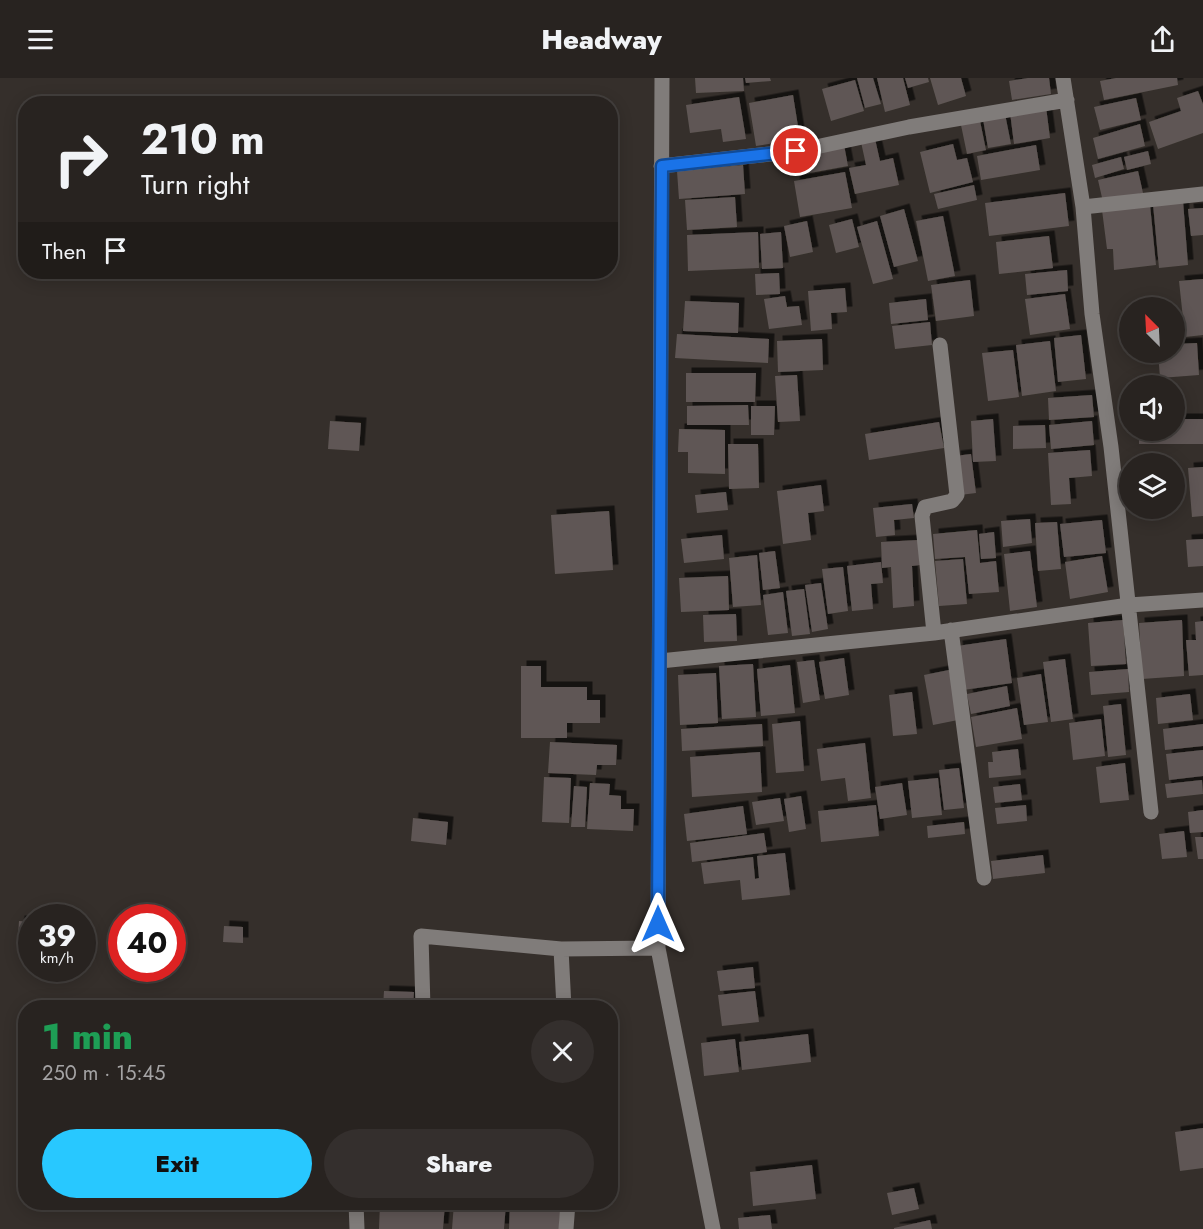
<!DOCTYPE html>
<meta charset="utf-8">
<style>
body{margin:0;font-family:Jost,sans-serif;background:#342f2d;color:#f1f3f6;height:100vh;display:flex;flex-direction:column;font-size:22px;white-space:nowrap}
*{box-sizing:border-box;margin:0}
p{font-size:20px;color:#a5a4a5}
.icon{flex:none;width:33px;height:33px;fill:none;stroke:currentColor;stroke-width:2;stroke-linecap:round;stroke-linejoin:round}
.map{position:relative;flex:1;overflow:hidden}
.sheet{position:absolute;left:18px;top:922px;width:600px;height:210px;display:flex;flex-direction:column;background:#282320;border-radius:24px;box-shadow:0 3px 15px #0003,0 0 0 2px #44403e}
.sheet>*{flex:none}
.hud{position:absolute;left:18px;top:18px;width:600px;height:183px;border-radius:24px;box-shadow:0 3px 15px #0003,0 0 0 2px #44403e;background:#282320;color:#f1f3f6;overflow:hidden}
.needle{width:39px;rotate:336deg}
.buttons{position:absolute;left:1119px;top:219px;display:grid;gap:12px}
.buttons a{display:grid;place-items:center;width:66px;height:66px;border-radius:50%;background:#282320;box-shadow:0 3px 15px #0003,0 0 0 2px #44403e;font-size:30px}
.speed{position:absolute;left:18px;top:826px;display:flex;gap:12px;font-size:30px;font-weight:700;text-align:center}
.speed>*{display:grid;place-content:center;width:78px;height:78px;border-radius:50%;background:#282320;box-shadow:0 3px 15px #0003,0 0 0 2px #44403e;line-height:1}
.speed small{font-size:15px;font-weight:400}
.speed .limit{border:9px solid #d22;background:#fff;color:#111}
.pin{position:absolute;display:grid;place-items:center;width:51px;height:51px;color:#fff;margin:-26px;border:3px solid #fff;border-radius:50%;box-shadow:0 2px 6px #0007}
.me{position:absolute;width:66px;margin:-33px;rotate:0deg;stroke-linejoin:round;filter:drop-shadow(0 0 4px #0008)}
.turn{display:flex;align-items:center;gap:21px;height:126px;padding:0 24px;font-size:27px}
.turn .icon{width:78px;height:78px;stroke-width:2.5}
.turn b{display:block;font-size:42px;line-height:51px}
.then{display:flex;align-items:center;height:57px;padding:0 24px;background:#0003;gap:12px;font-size:22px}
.round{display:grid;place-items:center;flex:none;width:63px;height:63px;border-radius:32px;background:#342f2d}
.head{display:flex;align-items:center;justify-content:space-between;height:102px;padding:0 24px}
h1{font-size:36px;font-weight:800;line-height:45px;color:#1e9e55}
.cta{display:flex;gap:12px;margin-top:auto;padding:12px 24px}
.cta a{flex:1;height:69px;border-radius:36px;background:#28c8ff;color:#111;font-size:24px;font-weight:800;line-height:69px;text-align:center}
.cta a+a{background:#342f2d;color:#f1f3f6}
header{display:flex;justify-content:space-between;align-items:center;height:78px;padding:0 24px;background:#282320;font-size:27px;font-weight:800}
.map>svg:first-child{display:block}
.building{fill:#5f5754;filter:url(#shadow)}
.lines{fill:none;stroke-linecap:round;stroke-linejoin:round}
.minor{stroke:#807c7a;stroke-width:15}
.route-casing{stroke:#114b97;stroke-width:15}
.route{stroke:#1a73e8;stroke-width:10}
</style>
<header><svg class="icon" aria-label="menu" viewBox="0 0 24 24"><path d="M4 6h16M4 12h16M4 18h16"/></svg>Headway<svg class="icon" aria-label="share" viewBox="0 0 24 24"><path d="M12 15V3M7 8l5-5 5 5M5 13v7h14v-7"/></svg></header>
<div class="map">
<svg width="1203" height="1151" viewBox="0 0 1203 1151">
<defs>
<filter id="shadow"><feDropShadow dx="5.5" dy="-5.5" stdDeviation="0" flood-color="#0009"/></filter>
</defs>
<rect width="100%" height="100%" fill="#352f2b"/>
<path class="building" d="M 695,0 L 743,0 L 744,13 L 696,15 Z
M 745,0 L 770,0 L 771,3 L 746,5 Z
M 857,0 L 873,0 L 881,26 L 865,30 Z
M 877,0 L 903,0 L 910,27 L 885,34 Z
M 905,0 L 928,0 L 929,4 L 908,10 Z
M 930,0 L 961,0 L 966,18 L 938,27 Z
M 1028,0 L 1049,0 L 1051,16 L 1012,22 L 1009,3 Z
M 1116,0 L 1177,0 L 1178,7 L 1104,22 L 1100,3 Z
M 855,2 L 864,33 L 831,43 L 822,11 Z
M 1198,13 L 1203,26 L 1203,55 L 1158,71 L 1149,44 L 1181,33 L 1177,20 Z
M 793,17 L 800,61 L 756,68 L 749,25 Z
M 739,19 L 746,61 L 723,64 L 721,51 L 690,55 L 686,27 Z
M 1136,20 L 1141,42 L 1100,52 L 1094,29 Z
M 1046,29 L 1050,60 L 1014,66 L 1010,34 Z
M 1005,36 L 1011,66 L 988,70 L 983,41 Z
M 980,43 L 986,72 L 967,76 L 961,47 Z
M 1140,46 L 1145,68 L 1098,81 L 1093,60 Z
M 875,61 L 880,83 L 893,80 L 899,107 L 855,116 L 849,90 L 866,87 L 861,64 Z
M 953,66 L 957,82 L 967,80 L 973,104 L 930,115 L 920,74 Z
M 844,67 L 848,88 L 793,98 L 789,78 Z
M 1036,67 L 1040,92 L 981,102 L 977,78 Z
M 1148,73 L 1151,86 L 1127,92 L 1124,79 Z
M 1121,79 L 1124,91 L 1095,100 L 1092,87 Z
M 743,87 L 745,116 L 679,121 L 677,93 Z
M 1138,93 L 1143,115 L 1103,124 L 1098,102 Z
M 845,94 L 852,130 L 800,139 L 794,103 Z
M 974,107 L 977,122 L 938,131 L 934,116 Z
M 1065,115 L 1069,148 L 989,158 L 985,125 Z
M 735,119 L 737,149 L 687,152 L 685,122 Z
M 1183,123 L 1188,187 L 1159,190 L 1153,126 Z
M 1150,127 L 1156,187 L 1114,192 L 1113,171 L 1107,171 L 1102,132 Z
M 1203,130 L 1203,157 L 1191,158 L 1188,131 Z
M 904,131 L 918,183 L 894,189 L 880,138 Z
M 943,138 L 955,198 L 928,203 L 916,143 Z
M 852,141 L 859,169 L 836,175 L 829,147 Z
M 807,143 L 813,174 L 790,179 L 784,148 Z
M 877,143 L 893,201 L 873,206 L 857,149 Z
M 758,154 L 759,190 L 688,193 L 687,157 Z
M 781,154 L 783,190 L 762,191 L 760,156 Z
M 1049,158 L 1053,190 L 999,196 L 996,164 Z
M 1067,192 L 1068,213 L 1027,217 L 1025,196 Z
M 779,195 L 780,216 L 756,217 L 755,196 Z
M 1203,201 L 1203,257 L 1185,259 L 1179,203 Z
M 970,202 L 974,238 L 936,243 L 931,207 Z
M 845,210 L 847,234 L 831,235 L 832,251 L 811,253 L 808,213 Z
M 1065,216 L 1070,251 L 1030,257 L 1025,221 Z
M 785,218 L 787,229 L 799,228 L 802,247 L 769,251 L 764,221 Z
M 926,221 L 928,242 L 891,246 L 889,225 Z
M 685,223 L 739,225 L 738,255 L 683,253 Z
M 930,244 L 932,267 L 895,271 L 892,248 Z
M 677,256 L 769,261 L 768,285 L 675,280 Z
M 1081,257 L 1086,301 L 1058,304 L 1054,260 Z
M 822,261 L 823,292 L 778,294 L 777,263 Z
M 1050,263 L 1056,313 L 1022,318 L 1016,267 Z
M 1197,265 L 1199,297 L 1160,300 L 1158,274 L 1174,274 L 1174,266 Z
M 1013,272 L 1019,319 L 988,323 L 982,275 Z
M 686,295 L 756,295 L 755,324 L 686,324 Z
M 797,297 L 800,343 L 778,344 L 775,298 Z
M 1092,317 L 1094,339 L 1049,342 L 1048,320 Z
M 748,327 L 749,347 L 687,347 L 687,328 Z
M 751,328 L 775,328 L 774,357 L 751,357 Z
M 993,341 L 996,383 L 973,384 L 971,343 Z
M 1174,341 L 1203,341 L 1203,366 L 1139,366 L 1139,352 L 1174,352 Z
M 330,343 L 361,345 L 359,373 L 328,371 Z
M 1092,343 L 1094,367 L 1051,371 L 1049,347 Z
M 939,344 L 944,370 L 869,382 L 865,356 Z
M 1045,347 L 1046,370 L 1013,371 L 1013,348 Z
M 679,351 L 725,352 L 725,396 L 688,395 L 688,374 L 678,374 Z
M 728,366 L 758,366 L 759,410 L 729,411 Z
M 1090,372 L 1092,398 L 1069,400 L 1071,426 L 1051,427 L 1048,375 Z
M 971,376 L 976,415 L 960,417 L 955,378 Z
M 1203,389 L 1203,438 L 1192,439 L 1188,390 Z
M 821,407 L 824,433 L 808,435 L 811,462 L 783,466 L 777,413 Z
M 726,414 L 728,432 L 697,435 L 695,417 Z
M 912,426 L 914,440 L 894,442 L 895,457 L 876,459 L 873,430 Z
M 609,433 L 613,492 L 555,496 L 551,437 Z
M 1030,441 L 1032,465 L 1003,469 L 1001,443 Z
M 1102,442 L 1106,475 L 1064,479 L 1060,446 Z
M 1057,444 L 1061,491 L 1038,493 L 1035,445 Z
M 977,452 L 980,485 L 996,483 L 999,514 L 969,516 L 965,479 L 935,481 L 933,456 Z
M 994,454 L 996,480 L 981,481 L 979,456 Z
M 722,457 L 724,481 L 684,485 L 681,461 Z
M 1203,461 L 1203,488 L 1188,489 L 1186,462 Z
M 918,462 L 920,487 L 912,488 L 914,528 L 893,530 L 891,489 L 882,490 L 881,464 Z
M 775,473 L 780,510 L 763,512 L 759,475 Z
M 1030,473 L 1037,529 L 1010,533 L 1004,476 Z
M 757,477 L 761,527 L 733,529 L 729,480 Z
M 1102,478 L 1108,514 L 1070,521 L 1065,484 Z
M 963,481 L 967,526 L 939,528 L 935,483 Z
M 881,484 L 883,505 L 871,506 L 873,531 L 852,533 L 847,488 Z
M 843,489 L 848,533 L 828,536 L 822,491 Z
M 728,498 L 729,532 L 681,534 L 679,500 Z
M 821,505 L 828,551 L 812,554 L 805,507 Z
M 804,511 L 810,556 L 792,558 L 786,513 Z
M 783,514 L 788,555 L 768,557 L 763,517 Z
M 736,536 L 737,563 L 704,564 L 703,537 Z
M 1123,542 L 1126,586 L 1091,588 L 1088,545 Z
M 1182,542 L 1184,598 L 1142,601 L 1139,545 Z
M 1203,543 L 1203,597 L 1189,598 L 1186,562 L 1196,562 L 1195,544 Z
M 1006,561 L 1012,605 L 963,612 L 957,568 Z
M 844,580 L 849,617 L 825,621 L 819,584 Z
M 1065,581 L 1073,641 L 1051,644 L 1043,584 Z
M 814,582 L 820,622 L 803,625 L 797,584 Z
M 753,586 L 756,639 L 722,641 L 719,588 Z
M 790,587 L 795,635 L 761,638 L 757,591 Z
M 521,588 L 541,588 L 541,609 L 587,609 L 587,622 L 600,622 L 600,645 L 567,645 L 567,660 L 521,660 Z
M 1128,591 L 1129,614 L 1091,617 L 1089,594 Z
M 949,592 L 958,642 L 933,647 L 924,597 Z
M 716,595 L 718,645 L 680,647 L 678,597 Z
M 1041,596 L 1048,644 L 1024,647 L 1017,600 Z
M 1007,608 L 1010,628 L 971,636 L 967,616 Z
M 912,614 L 917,656 L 893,658 L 889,617 Z
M 1190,616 L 1193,642 L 1158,646 L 1156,620 Z
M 1121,626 L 1126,677 L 1108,679 L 1103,628 Z
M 1017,630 L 1022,661 L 976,669 L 971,639 Z
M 1101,641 L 1105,678 L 1073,682 L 1069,645 Z
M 800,643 L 804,693 L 776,695 L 772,646 Z
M 762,646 L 763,668 L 682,673 L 681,651 Z
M 1203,646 L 1203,668 L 1165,672 L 1163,651 Z
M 550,664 L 617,667 L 616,687 L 597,687 L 596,697 L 548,695 Z
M 865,665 L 871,720 L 848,723 L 845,700 L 821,703 L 817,671 Z
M 1018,671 L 1021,697 L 989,700 L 988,684 L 993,684 L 992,674 Z
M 1203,672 L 1203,698 L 1169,702 L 1166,676 Z
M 760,674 L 762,714 L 692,719 L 690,679 Z
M 1125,685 L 1129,722 L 1100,725 L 1096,689 Z
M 959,690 L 964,730 L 944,732 L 939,692 Z
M 544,699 L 571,700 L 569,745 L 542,744 Z
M 938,700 L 942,737 L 912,740 L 908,703 Z
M 1202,702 L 1203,716 L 1167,720 L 1165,706 Z
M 590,705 L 610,706 L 609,717 L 621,718 L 621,731 L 634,731 L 633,753 L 587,751 Z
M 902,705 L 907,737 L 880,741 L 875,709 Z
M 1020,706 L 1022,722 L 995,725 L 993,709 Z
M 574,708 L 587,709 L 585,749 L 571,749 Z
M 801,718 L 806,751 L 789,754 L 784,721 Z
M 780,720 L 784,743 L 756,747 L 752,724 Z
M 876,727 L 879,758 L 821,764 L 818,733 Z
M 1026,727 L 1027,743 L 997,746 L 995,730 Z
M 743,728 L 747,756 L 687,763 L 684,736 Z
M 1203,732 L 1203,754 L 1190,755 L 1188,734 Z
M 413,740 L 448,744 L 446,767 L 411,763 Z
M 964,744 L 965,756 L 928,760 L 927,748 Z
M 1184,753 L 1187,779 L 1162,781 L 1159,756 Z
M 764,755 L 767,774 L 692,784 L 690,765 Z
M 1195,759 L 1203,759 L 1203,781 L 1198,781 Z
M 785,775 L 790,817 L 742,822 L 740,802 L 704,806 L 701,785 L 753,779 L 755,801 L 759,800 L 757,778 Z
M 1043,777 L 1045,795 L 993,801 L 991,783 Z
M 19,843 L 32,844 L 32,874 L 17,873 Z
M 224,848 L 243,849 L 243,865 L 223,864 Z
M 753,889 L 755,910 L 720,913 L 717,893 Z
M 384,913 L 414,914 L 413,930 L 383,930 Z
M 755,913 L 759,944 L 722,948 L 718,917 Z
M 808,956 L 811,984 L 742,992 L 739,964 Z
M 735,961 L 739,994 L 704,998 L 701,965 Z
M 1203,1050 L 1203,1090 L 1180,1093 L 1175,1054 Z
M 812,1087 L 816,1121 L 753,1128 L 750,1094 Z
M 914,1110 L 919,1131 L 892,1137 L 887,1115 Z
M 380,1125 L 445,1125 L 443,1151 L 379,1151 Z
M 454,1125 L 506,1125 L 504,1151 L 452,1151 Z
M 510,1125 L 561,1125 L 559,1151 L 509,1151 Z
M 770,1137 L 772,1151 L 739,1151 L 738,1140 Z
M 930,1142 L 932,1151 L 894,1151 L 894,1150 Z"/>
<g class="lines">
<path class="minor" d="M 662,0 L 658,870 L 713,1151
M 1063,0 L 1083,129 L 1092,236 L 1111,369 L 1151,734
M 661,88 L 797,73 L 909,49 L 1067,22
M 1083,129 L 1203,116
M 951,552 L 984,800
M 934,555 L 922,438 L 925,429 L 952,423 L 957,417 L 940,267
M 660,583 L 934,555 L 1129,527 L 1203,522
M 561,871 L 564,930
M 423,930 L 421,858 L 561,871 L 658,870
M 356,1125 L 357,1151
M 566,1151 L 568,1125"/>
</g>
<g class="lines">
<g class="route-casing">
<path id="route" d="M 658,846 L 662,88 L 796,73"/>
</g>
<use href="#route" class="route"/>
</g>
</svg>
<div class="buttons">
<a><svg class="needle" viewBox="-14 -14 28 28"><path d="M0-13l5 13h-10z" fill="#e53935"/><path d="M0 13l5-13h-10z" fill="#a5a4a5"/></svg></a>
<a><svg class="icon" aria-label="sound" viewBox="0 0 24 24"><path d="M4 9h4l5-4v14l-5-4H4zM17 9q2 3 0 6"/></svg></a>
<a><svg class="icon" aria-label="layers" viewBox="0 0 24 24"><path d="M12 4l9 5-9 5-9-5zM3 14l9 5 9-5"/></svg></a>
</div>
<div class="speed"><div>39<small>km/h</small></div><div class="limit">40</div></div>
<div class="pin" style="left:796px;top:73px;background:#d93025"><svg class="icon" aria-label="arrive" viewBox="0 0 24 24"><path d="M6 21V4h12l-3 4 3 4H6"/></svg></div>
<svg class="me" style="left:658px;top:846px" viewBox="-20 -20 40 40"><path d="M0-17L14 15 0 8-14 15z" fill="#1a73e8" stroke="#fff" stroke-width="4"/></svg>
<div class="hud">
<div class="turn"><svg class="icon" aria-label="right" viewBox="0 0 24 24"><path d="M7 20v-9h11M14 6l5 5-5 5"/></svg><div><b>210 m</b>Turn right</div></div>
<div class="then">Then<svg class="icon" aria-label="arrive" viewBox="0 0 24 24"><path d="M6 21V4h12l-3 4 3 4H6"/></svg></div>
</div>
<section class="sheet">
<div class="head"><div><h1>1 min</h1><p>250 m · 15:45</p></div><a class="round"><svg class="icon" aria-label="close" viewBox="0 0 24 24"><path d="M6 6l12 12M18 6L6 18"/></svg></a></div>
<div class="cta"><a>Exit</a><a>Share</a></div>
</section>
</div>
